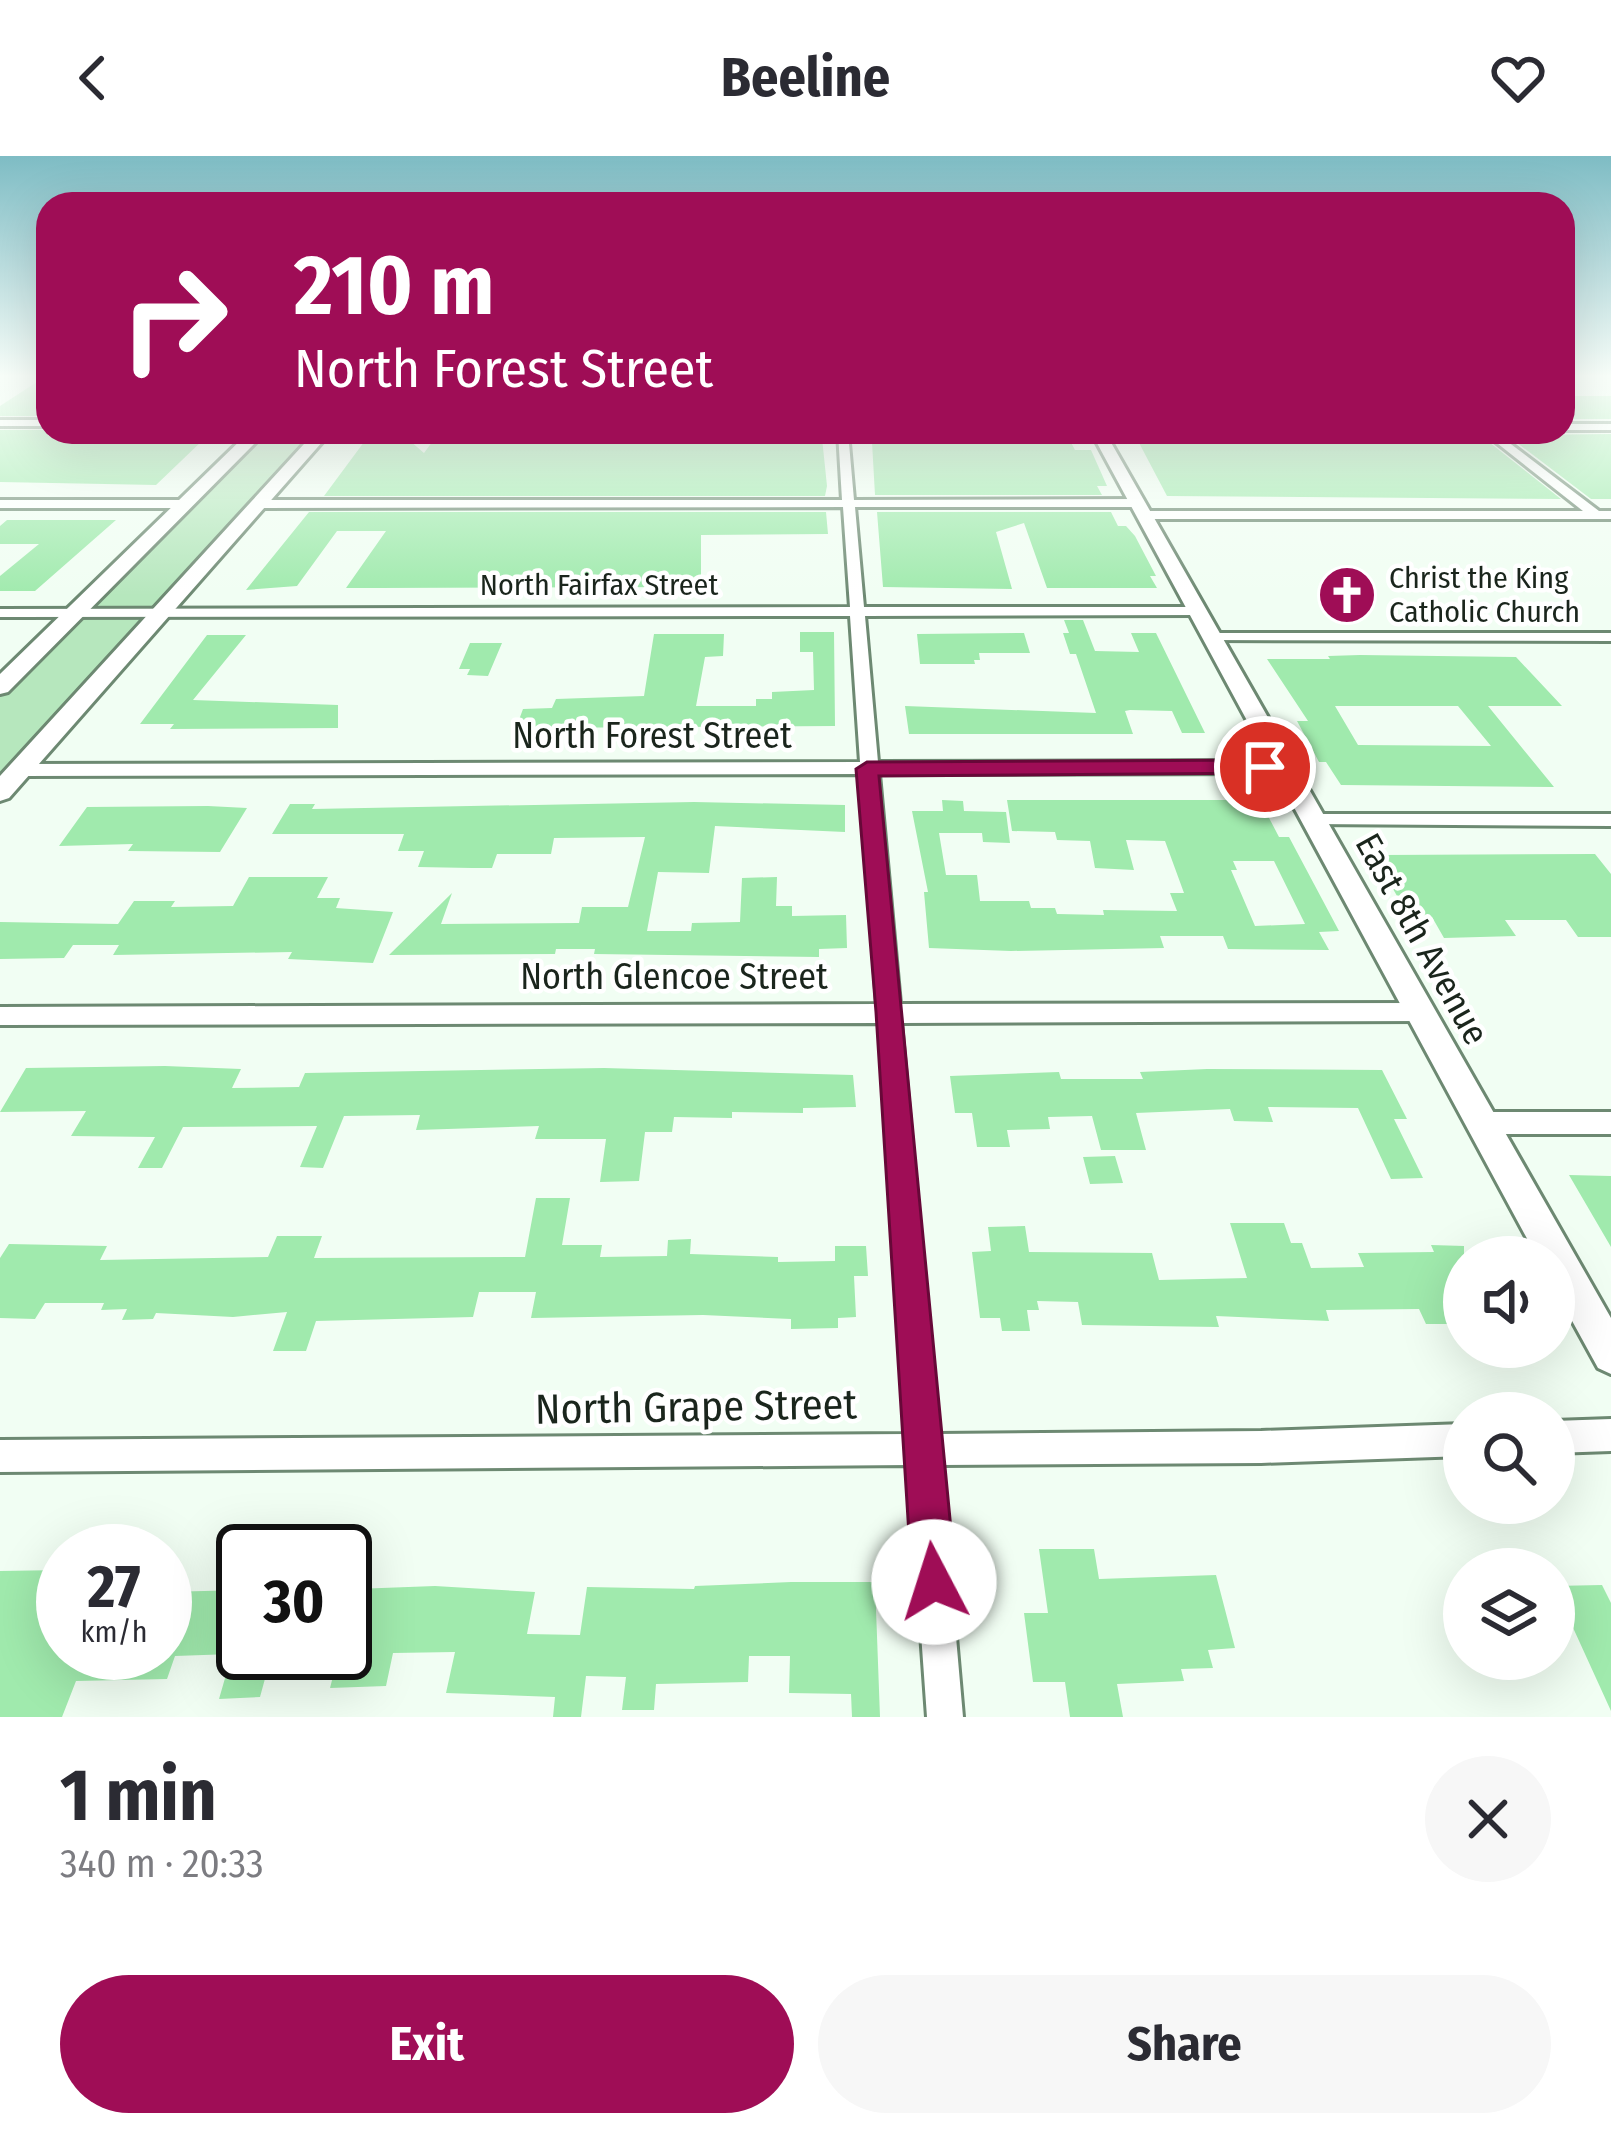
<!DOCTYPE html>
<meta charset="utf-8">
<style>
body{margin:0;font-family:"Fira Sans Condensed",sans-serif;background:#f7f7f7;color:#2b2b33;height:100vh;display:flex;flex-direction:column;font-size:45px;white-space:nowrap}
*{box-sizing:border-box;margin:0}
p{font-size:39px;color:#7c7c81}
.icon{flex:none;width:66px;height:66px;fill:none;stroke:currentColor;stroke-width:2;stroke-linecap:round;stroke-linejoin:round}
.map{position:relative;height:1561px;overflow:hidden}
.details{display:flex;flex-direction:column;background:#fff;flex:1}
.details>*{flex:none}
.guide{position:absolute;left:36px;top:36px;width:1539px;height:252px;border-radius:36px;box-shadow:0 12px 48px #0002;background:#9f0d56;color:#fff;overflow:hidden}
.buttons{position:absolute;left:1443px;top:1080px;display:grid;gap:24px}
.buttons a{display:grid;place-items:center;width:132px;height:132px;border-radius:50%;background:#fff;box-shadow:0 12px 48px #0002;font-size:60px}
.speed{position:absolute;left:36px;top:1368px;display:flex;gap:24px;font-size:60px;font-weight:700;text-align:center}
.speed>*{display:grid;place-content:center;width:156px;height:156px;border-radius:50%;background:#fff;box-shadow:0 12px 48px #0002;line-height:1}
.speed small{font-size:30px;font-weight:400}
.speed .limit{border:6px solid #111;border-radius:18px;background:#fff;color:#111}
.pin{position:absolute;display:grid;place-items:center;width:102px;height:102px;color:#fff;margin:-51px;border:6px solid #fff;border-radius:50%;box-shadow:0 3px 12px #0007}
.me{position:absolute;width:132px;margin:-66px;rotate:355deg;stroke-linejoin:round;filter:drop-shadow(0 0 9px #0008)}
.turn{display:flex;align-items:center;gap:42px;height:252px;padding:0 60px;font-size:54px}
.turn .icon{width:156px;height:156px;stroke-width:2.5}
.turn b{display:block;font-size:84px;line-height:102px}
.round{display:grid;place-items:center;flex:none;width:126px;height:126px;border-radius:63px;background:#f7f7f7}
.head{display:flex;align-items:center;justify-content:space-between;height:204px;padding:0 60px}
h1{font-size:72px;font-weight:700;line-height:90px}
.primary-button{display:flex;gap:24px;margin-top:auto;padding:24px 60px}
.primary-button a{flex:1;height:138px;border-radius:72px;background:#9f0d56;color:#fff;font-size:48px;font-weight:700;line-height:138px;text-align:center}
.primary-button a+a{background:#f7f7f7;color:#2b2b33}
header{display:flex;justify-content:space-between;align-items:center;height:156px;padding:0 60px;background:#fff;font-size:54px;font-weight:700}
.map>svg:first-child{display:block}
.green{fill:#b6e7bd}
.building{fill:#a0eaad;fill-rule:evenodd}
.lines{fill:none;stroke-linecap:round;stroke-linejoin:round}
.minor-casing{stroke:#6d8972;stroke-width:6}
.tertiary-casing{stroke:#6d8972;stroke-width:6}
.secondary-casing{stroke:#6d8972;stroke-width:6}
.minor{fill:#fff;fill-rule:evenodd}
.tertiary{fill:#fff;fill-rule:evenodd}
.secondary{fill:#fff;fill-rule:evenodd}
.route{fill:#9f0d56;stroke:#670838;stroke-width:3}
.labels{text-anchor:middle;dominant-baseline:central;stroke-width:9;stroke-linejoin:round;paint-order:stroke}
.far-poi-label{font-size:30px;fill:#1a251c;stroke:#fff;text-anchor:start}
.far-street-label{font-size:30px;fill:#1a251c;stroke:#fff}
.street-label{font-size:36px;fill:#1a251c;stroke:#fff}
.near-street-label{font-size:42px;fill:#1a251c;stroke:#fff}
</style>
<header><svg class="icon" aria-label="back" viewBox="0 0 24 24"><path d="M15 5l-7 7 7 7"/></svg>Beeline<svg class="icon" aria-label="heart" viewBox="0 0 24 24"><path d="M12 20l-8-8c-3-5 5-10 8-4 3-6 11-1 8 4z"/></svg></header>
<div class="map">
<svg width="1611" height="1561" viewBox="0 0 1611 1561">
<rect width="100%" height="100%" fill="#f1fef3"/>
<path class="green" d="M 266,276 L 314,276 L 0,620 L 0,541 Z"/>
<path class="building" d="M 43,222 L 48,222 L 48,260 L 0,260 L 0,250 Z
M 1563,240 L 1611,240 L 1611,263 L 1563,263 Z
M 0,274 L 48,274 L 48,280 L 204,283 L 156,329 L 0,326 Z
M 1066,277 L 1075,294 L 1091,294 L 1107,330 L 1097,330 L 1102,339 L 875,339 L 872,286 L 875,283 Z
M 402,278 L 424,297 L 435,282 L 822,282 L 827,330 L 825,340 L 324,340 L 367,282 Z
M 1611,278 L 1611,343 L 1591,343 L 1512,283 L 1528,283 L 1523,279 Z
M 1137,283 L 1485,283 L 1561,343 L 1167,340 Z
M 309,356 L 826,356 L 828,378 L 701,379 L 701,431 L 378,432 L 346,432 L 386,375 L 337,375 L 297,430 L 246,434 Z
M 877,356 L 1111,356 L 1118,370 L 1126,370 L 1135,380 L 1156,420 L 1150,420 L 1157,432 L 1047,432 L 1024,367 L 996,376 L 1012,433 L 883,431 Z
M 7,364 L 116,364 L 35,435 L 0,435 L 0,420 L 39,388 L 0,388 L 0,370 Z
M 1064,464 L 1083,464 L 1095,495 L 1139,496 L 1131,477 L 1156,477 L 1205,577 L 1182,577 L 1172,555 L 1130,554 L 1125,555 L 1133,578 L 909,578 L 905,550 L 1096,557 L 1076,498 L 1070,498 L 1063,477 L 1069,477 Z
M 800,476 L 834,476 L 835,570 L 516,572 L 523,553 L 552,552 L 556,543 L 644,540 L 654,478 L 724,478 L 723,500 L 705,501 L 696,550 L 756,550 L 756,543 L 772,543 L 772,536 L 814,534 L 813,496 L 800,496 Z
M 1024,477 L 1030,497 L 979,497 L 980,504 L 974,504 L 975,508 L 920,508 L 917,478 Z
M 207,479 L 246,479 L 193,544 L 338,549 L 338,572 L 170,573 L 174,568 L 140,568 Z
M 470,487 L 502,487 L 488,520 L 467,519 L 470,513 L 459,513 Z
M 1360,499 L 1516,501 L 1562,550 L 1488,550 L 1554,631 L 1341,629 L 1326,606 L 1319,606 L 1297,565 L 1308,565 L 1267,503 L 1330,503 L 1328,500 ZM 1335,550 L 1458,550 L 1491,590 L 1358,589 Z
M 942,644 L 963,645 L 964,655 L 1006,656 L 1010,687 L 983,686 L 982,677 L 939,677 L 946,719 L 977,719 L 980,745 L 1029,745 L 1031,752 L 1055,752 L 1057,758 L 1104,759 L 1103,754 L 1177,755 L 1170,737 L 1184,737 L 1165,685 L 1126,684 L 1134,714 L 1095,712 L 1090,685 L 1057,684 L 1055,676 L 1012,675 L 1007,644 L 1248,644 L 1256,660 L 1268,660 L 1279,681 L 1289,681 L 1339,775 L 1319,776 L 1329,794 L 1228,793 L 1223,780 L 1160,780 L 1164,792 L 1011,795 L 929,792 L 924,736 L 928,736 L 912,655 L 943,655 ZM 1233,705 L 1274,705 L 1305,768 L 1255,770 L 1231,714 L 1237,714 Z
M 694,646 L 845,649 L 845,676 L 715,670 L 709,717 L 658,716 L 647,775 L 691,775 L 692,767 L 740,766 L 742,722 L 777,721 L 776,750 L 792,750 L 792,760 L 846,759 L 847,792 L 819,793 L 819,801 L 594,798 L 595,793 L 556,793 L 555,798 L 389,799 L 452,737 L 441,768 L 579,767 L 582,751 L 628,751 L 645,681 L 554,682 L 551,698 L 497,698 L 492,712 L 472,712 L 418,711 L 424,695 L 398,695 L 404,678 L 272,678 L 290,648 L 315,648 L 312,653 Z
M 208,650 L 247,652 L 220,696 L 128,695 L 133,688 L 59,690 L 87,651 Z
M 1595,698 L 1611,718 L 1611,781 L 1578,781 L 1566,764 L 1505,764 L 1516,780 L 1444,782 L 1432,761 L 1424,761 L 1418,752 L 1404,752 L 1389,726 L 1399,726 L 1383,699 Z
M 249,721 L 328,721 L 317,742 L 340,742 L 336,752 L 393,756 L 373,807 L 288,803 L 292,796 L 113,799 L 119,789 L 73,789 L 64,802 L 0,803 L 0,766 L 118,768 L 134,745 L 175,745 L 171,751 L 233,750 Z
M 165,910 L 241,913 L 232,932 L 299,931 L 305,917 L 604,912 L 853,919 L 856,951 L 803,952 L 803,957 L 732,956 L 732,962 L 674,961 L 672,976 L 645,976 L 639,1025 L 600,1026 L 606,983 L 535,983 L 539,970 L 416,974 L 420,959 L 344,960 L 323,1012 L 300,1011 L 317,970 L 183,971 L 162,1012 L 138,1012 L 155,981 L 71,980 L 86,955 L 0,956 L 26,912 Z
M 1207,913 L 1382,914 L 1407,963 L 1394,963 L 1423,1022 L 1391,1023 L 1358,952 L 1268,951 L 1273,966 L 1234,965 L 1230,953 L 1136,957 L 1146,994 L 1101,994 L 1092,960 L 1048,961 L 1050,973 L 1007,974 L 1010,991 L 977,991 L 972,957 L 955,957 L 950,920 L 1059,916 L 1061,923 L 1143,923 L 1140,916 Z
M 1115,1000 L 1123,1027 L 1090,1028 L 1083,1001 Z
M 1569,1019 L 1611,1020 L 1611,1091 Z
M 536,1042 L 570,1042 L 562,1089 L 602,1089 L 600,1101 L 667,1100 L 668,1084 L 691,1083 L 690,1098 L 778,1101 L 778,1106 L 835,1105 L 835,1090 L 866,1090 L 868,1120 L 854,1120 L 856,1161 L 838,1162 L 838,1172 L 791,1173 L 791,1163 L 703,1159 L 531,1162 L 536,1136 L 479,1136 L 473,1161 L 316,1165 L 306,1195 L 273,1195 L 287,1156 L 233,1161 L 156,1157 L 153,1163 L 122,1164 L 127,1153 L 101,1154 L 104,1147 L 45,1147 L 35,1163 L 0,1162 L 0,1102 L 9,1088 L 107,1090 L 100,1104 L 268,1101 L 277,1080 L 322,1080 L 314,1102 L 525,1101 Z
M 1230,1067 L 1284,1067 L 1291,1087 L 1302,1087 L 1311,1112 L 1364,1111 L 1358,1097 L 1434,1096 L 1431,1089 L 1464,1090 L 1464,1168 L 1426,1168 L 1419,1153 L 1326,1154 L 1329,1165 L 1216,1160 L 1219,1171 L 1082,1169 L 1078,1146 L 1037,1145 L 1039,1154 L 1027,1154 L 1030,1175 L 1002,1175 L 1000,1162 L 980,1162 L 972,1096 L 991,1095 L 988,1071 L 1025,1070 L 1029,1096 L 1152,1097 L 1159,1124 L 1247,1122 Z
M 1039,1393 L 1094,1393 L 1099,1423 L 1216,1419 L 1235,1492 L 1208,1494 L 1213,1512 L 1181,1513 L 1184,1525 L 1117,1528 L 1123,1561 L 1070,1561 L 1065,1526 L 1033,1526 L 1024,1457 L 1048,1457 Z
M 63,1414 L 63,1497 L 165,1497 L 165,1436 L 243,1434 L 243,1497 L 272,1497 L 260,1541 L 219,1543 L 232,1498 L 175,1500 L 167,1523 L 76,1525 L 62,1561 L 0,1561 L 0,1415 Z
M 791,1426 L 875,1426 L 880,1561 L 852,1561 L 851,1538 L 789,1537 L 790,1500 L 749,1500 L 748,1526 L 656,1528 L 654,1554 L 622,1554 L 626,1521 L 586,1520 L 581,1561 L 553,1561 L 555,1541 L 446,1537 L 455,1496 L 393,1497 L 386,1530 L 330,1532 L 339,1497 L 345,1497 L 345,1472 L 355,1433 L 435,1430 L 535,1436 L 527,1478 L 580,1479 L 587,1431 L 694,1433 L 695,1430 Z
M 1602,1429 L 1611,1447 L 1611,1555 L 1554,1430 Z"/>
<g class="lines">
<g class="minor-casing">
<path id="minor" d="M 0,264 L 48,264 L 48,270 L 0,270 Z
M 1563,268 L 1611,268 L 1611,274 L 1563,274 Z
M 838,276 L 848,276 L 854,344 L 1138,343 L 1144,347 L 1138,351 L 855,351 L 864,451 L 1198,451 L 1205,455 L 1198,459 L 865,460 L 878,606 L 1285,605 L 1294,611 L 1285,617 L 879,618 L 900,848 L 1421,847 L 1429,849 L 1432,856 L 1429,863 L 1421,865 L 901,867 L 938,1278 L 1261,1275 L 1464,1268 L 1464,1300 L 1261,1307 L 941,1309 L 963,1561 L 927,1561 L 909,1309 L 0,1316 L 0,1284 L 907,1278 L 879,867 L 0,869 L 0,851 L 877,848 L 861,618 L 19,620 L 10,614 L 19,608 L 860,606 L 850,460 L 0,461 L 0,453 L 850,451 L 843,351 L 259,352 L 253,348 L 259,344 L 842,344 Z
M 1483,276 L 1495,276 L 1599,355 L 1611,355 L 1611,363 L 1145,363 L 1139,359 L 1145,355 L 1583,355 Z
M 0,344 L 185,344 L 191,348 L 185,352 L 0,352 Z
M 1213,477 L 1611,477 L 1611,485 L 1208,484 L 1208,478 Z
M 1315,658 L 1611,658 L 1611,670 L 1308,668 L 1306,664 L 1308,660 Z
M 1482,956 L 1611,956 L 1611,978 L 1482,978 L 1473,975 L 1470,967 L 1473,959 Z
M 1611,1263 L 1611,1295 L 1554,1297 L 1554,1265 Z"/>
</g>
<g class="tertiary-casing">
<path id="tertiary" d="M 1091,276 L 1105,276 L 1611,1162 L 1611,1218 L 1598,1212 L 1554,1132 L 1554,1101 L 1537,1101 Z"/>
</g>
<g class="secondary-casing">
<path id="secondary" d="M 249,276 L 266,276 L 8,536 L 0,538 L 0,518 Z
M 315,276 L 331,276 L 9,642 L 0,645 L 0,620 Z"/>
</g>
<use href="#minor" class="minor"/>
<use href="#tertiary" class="tertiary"/>
<use href="#secondary" class="secondary"/>
</g>
<linearGradient id="sky" x2="0" y2="1"><stop stop-color="#7ebcc4"/><stop offset="0.5" stop-color="#f9fffa"/><stop offset="1" stop-color="#f9fffa" stop-opacity="0"/></linearGradient>
<rect width="1611" height="440" fill="url(#sky)"/>
<path class="route" d="M 1265,604 L 1277,611 L 1273,617 L 879,620 L 956,1426 L 950,1442 L 934,1448 L 918,1442 L 912,1426 L 876,856 L 856,613 L 867,606 Z"/>
<defs>
<g id="church-disc" transform="scale(3)"><circle r="9.5" fill="#9f0d56" stroke="#fff"/><path d="M-1.2-6h2.4v3.5h3.3v2.4h-3.3V6h-2.4V-.1h-3.3v-2.4h3.3Z" fill="#fff"/></g>
</defs>
<g fill-rule="evenodd">
<use href="#church-disc" x="1347" y="439"/>
</g>
<g class="labels">
<g class="far-poi-label">
<text x="1389" y="422">Christ the King<tspan x="1389" dy="34">Catholic Church</tspan></text>
</g>
<g class="far-street-label">
<text x="599" y="429">North Fairfax Street</text>
</g>
<g class="street-label">
<text x="652" y="580">North Forest Street</text>
<text transform="translate(1422 783) rotate(61)">East 8th Avenue</text>
<text x="674" y="821">North Glencoe Street</text>
</g>
<g class="near-street-label">
<text transform="translate(696 1251) rotate(-1)">North Grape Street</text>
</g>
</g>
</svg>
<div class="buttons">
<a><svg class="icon" aria-label="sound" viewBox="0 0 24 24"><path d="M4 9h4l5-4v14l-5-4H4zM17 9q2 3 0 6"/></svg></a>
<a><svg class="icon" aria-label="search" viewBox="0 0 24 24"><circle cx="10" cy="10" r="6"/><path d="M15 15l6 6"/></svg></a>
<a><svg class="icon" aria-label="layers" viewBox="0 0 24 24"><path d="M12 4l9 5-9 5-9-5zM3 14l9 5 9-5"/></svg></a>
</div>
<div class="speed"><div>27<small>km/h</small></div><div class="limit">30</div></div>
<div class="pin" style="left:1265px;top:611px;background:#d93025"><svg class="icon" aria-label="arrive" viewBox="0 0 24 24"><path d="M6 21V4h12l-3 4 3 4H6"/></svg></div>
<svg class="me" style="left:934px;top:1426px" viewBox="-20 -20 40 40"><circle r="19" fill="#fff"/><path d="M0-13L10 11 0 6-10 11z" fill="#9f0d56"/></svg>
<div class="guide">
<div class="turn"><svg class="icon" aria-label="right" viewBox="0 0 24 24"><path d="M7 20v-9h11M14 6l5 5-5 5"/></svg><div><b>210 m</b>North Forest Street</div></div>
</div>
</div>
<section class="details">
<div class="head"><div><h1>1 min</h1><p>340 m · 20:33</p></div><a class="round"><svg class="icon" aria-label="close" viewBox="0 0 24 24"><path d="M6 6l12 12M18 6L6 18"/></svg></a></div>
<div class="primary-button"><a>Exit</a><a>Share</a></div>
</section>
